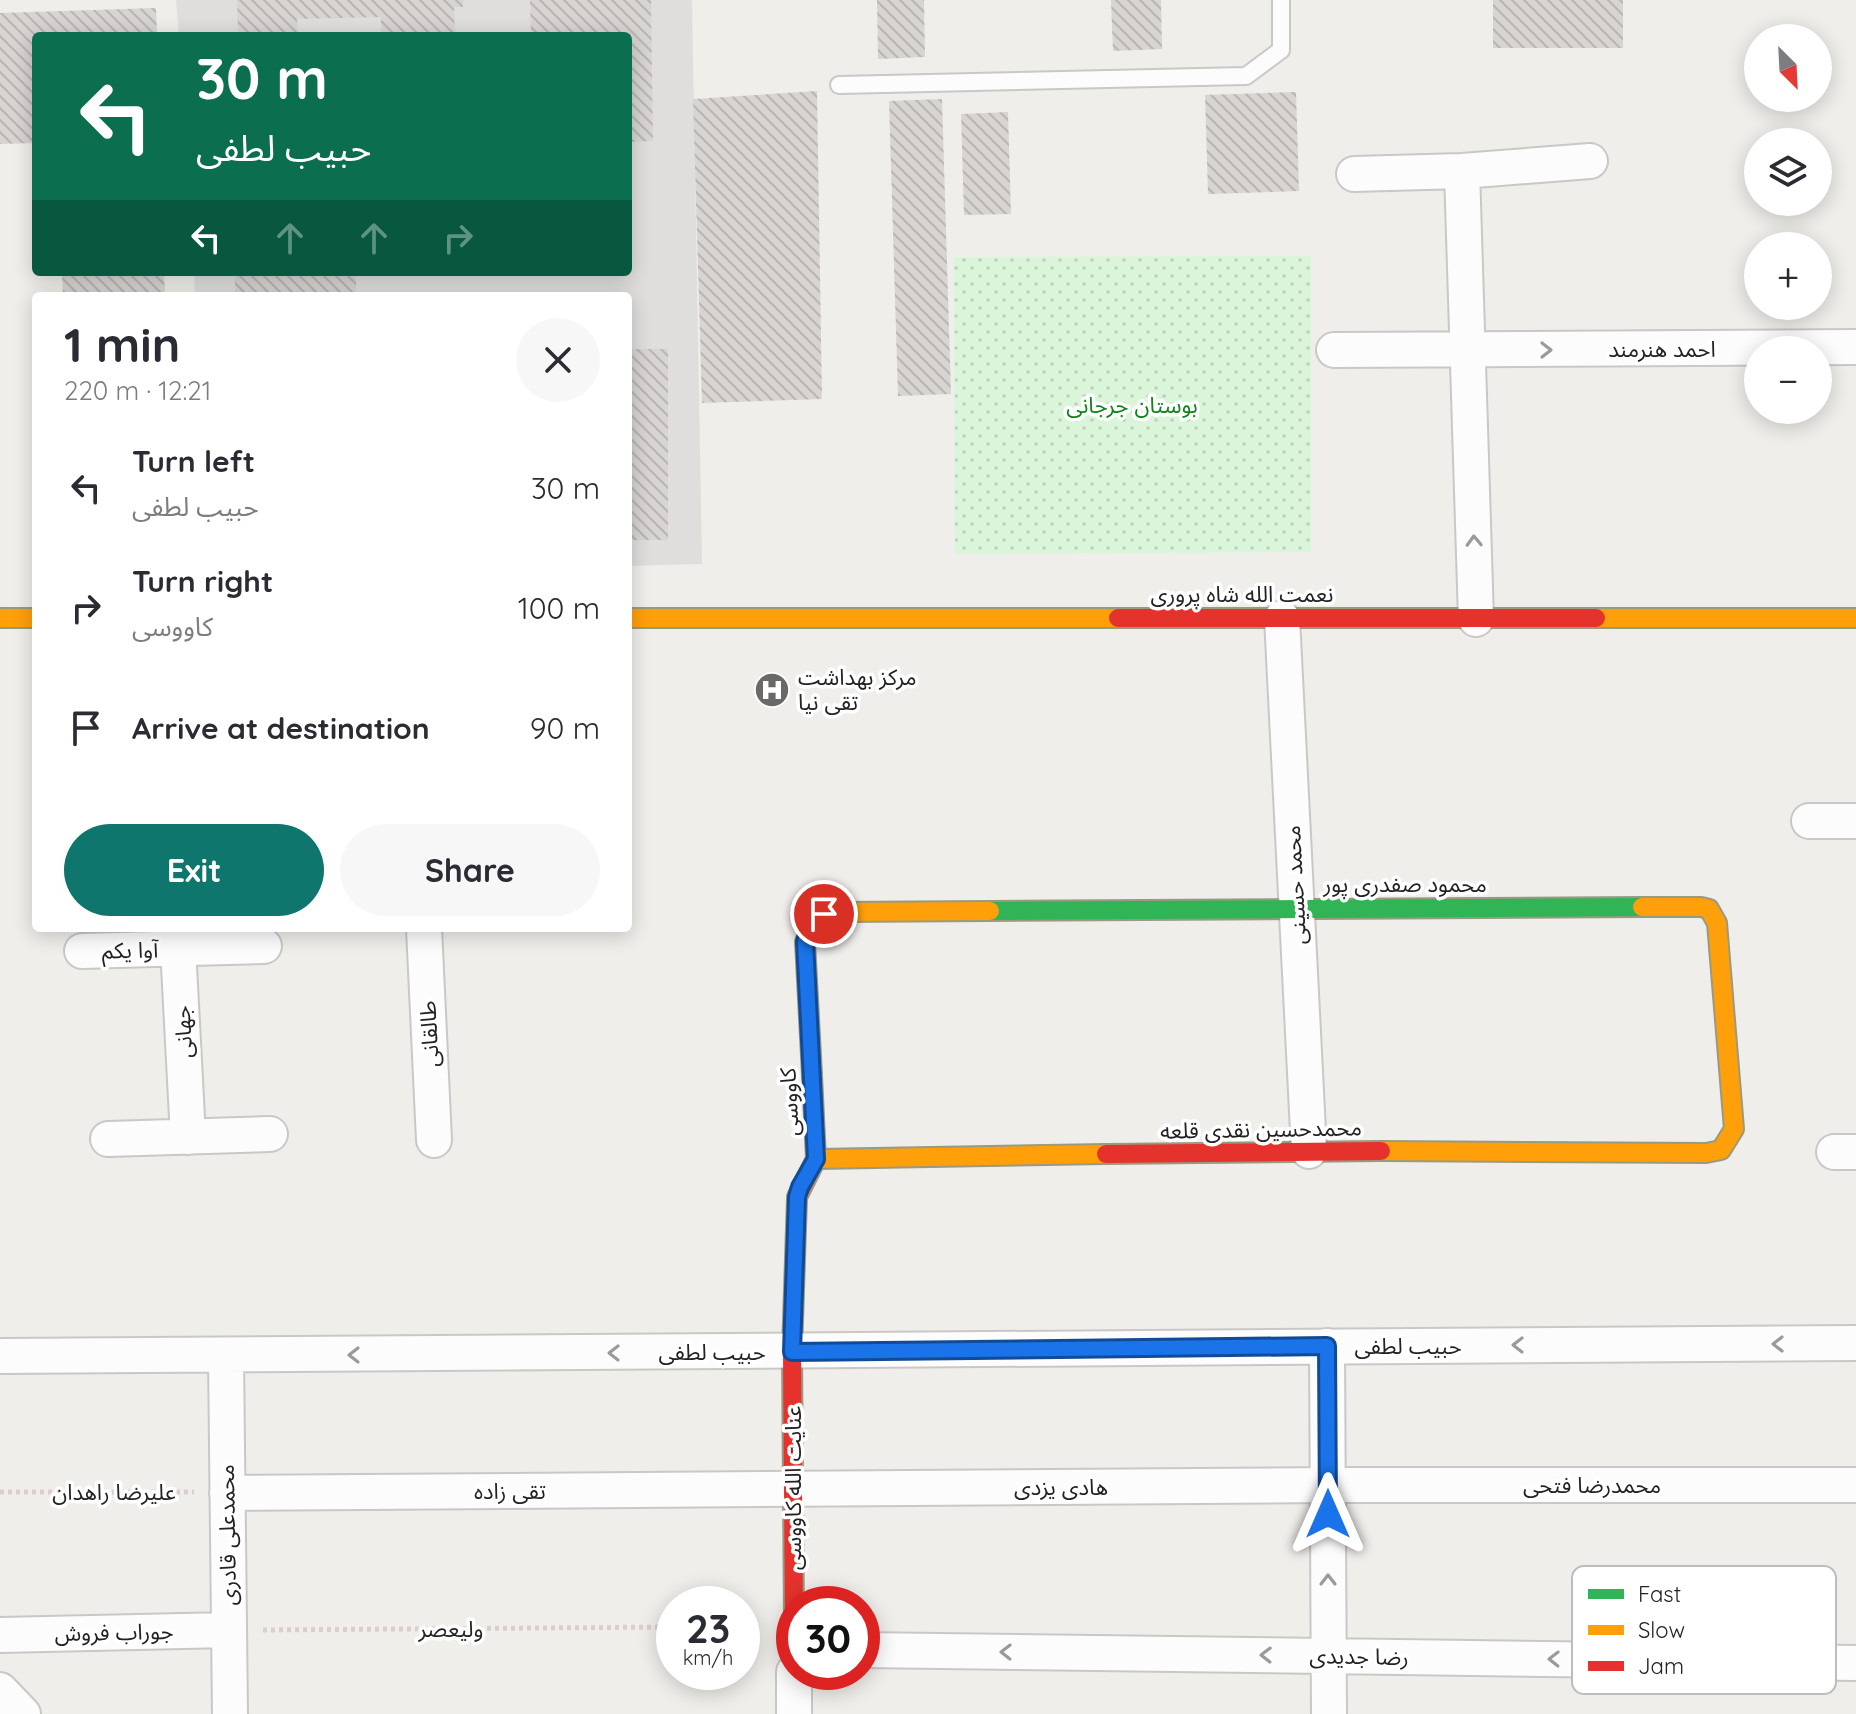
<!DOCTYPE html>
<meta charset="utf-8">
<style>
body{margin:0;font-family:Quicksand,"Noto Sans Arabic",sans-serif;background:#f7f7f7;color:#2b2b33;height:100vh;display:flex;flex-direction:column;font-size:30px;white-space:nowrap}
*{box-sizing:border-box;margin:0}
p{font-size:26px;color:#7c7c81}
.icon{flex:none;width:44px;height:44px;fill:none;stroke:currentColor;stroke-width:2;stroke-linecap:round;stroke-linejoin:round}
.map{position:relative;flex:1;overflow:hidden}
.drawer{position:absolute;left:32px;top:292px;width:600px;height:640px;display:flex;flex-direction:column;background:#fff;border-radius:8px;box-shadow:0 4px 20px #0003}
.drawer>*{flex:none}
.top-card{position:absolute;left:32px;top:32px;width:600px;height:244px;border-radius:8px;box-shadow:0 4px 20px #0003;background:#0b6e4f;color:#fff;overflow:hidden}
.needle{width:52px;rotate:156deg}
.fabs{position:absolute;left:1744px;top:24px;display:grid;gap:16px}
.fabs a{display:grid;place-items:center;width:88px;height:88px;border-radius:50%;background:#fff;box-shadow:0 4px 20px #0003;font-size:40px}
.speed{position:absolute;left:656px;top:1586px;display:flex;gap:16px;font-size:40px;font-weight:700;text-align:center}
.speed>*{display:grid;place-content:center;width:104px;height:104px;border-radius:50%;background:#fff;box-shadow:0 4px 20px #0003;line-height:1}
.speed small{font-size:20px;font-weight:400}
.speed .limit{border:12px solid #d22;background:#fff;color:#111}
.pin{position:absolute;display:grid;place-items:center;width:68px;height:68px;color:#fff;margin:-34px;border:4px solid #fff;border-radius:50%;box-shadow:0 2px 8px #0007}
.me{position:absolute;width:88px;margin:-44px;rotate:0deg;stroke-linejoin:round;filter:drop-shadow(0 0 6px #0008)}
.turn{display:flex;align-items:center;gap:28px;height:168px;padding:0 32px;font-size:36px}
.turn .icon{width:104px;height:104px;stroke-width:2.5}
.turn b{display:block;font-size:56px;line-height:68px}
.lanes{display:flex;align-items:center;height:76px;padding:0 32px;background:#0003;justify-content:center;gap:40px;direction:ltr}
.lanes .off{opacity:.35}
.round{display:grid;place-items:center;flex:none;width:84px;height:84px;border-radius:42px;background:#f7f7f7}
.overview{display:flex;align-items:center;justify-content:space-between;height:136px;padding:0 32px}
h1{font-size:48px;font-weight:700;line-height:60px}
.button{display:flex;gap:16px;margin-top:auto;padding:16px 32px}
.button a{flex:1;height:92px;border-radius:48px;background:#0f766e;color:#fff;font-size:32px;font-weight:700;line-height:92px;text-align:center}
.button a+a{background:#f7f7f7;color:#2b2b33}
ul{padding:0;list-style:none}
li{display:flex;align-items:center;gap:24px;height:120px;padding:0 32px}
li div{flex:1}
li b{display:block;font-size:30px}
li em{font-style:normal}
.map>svg:first-child{display:block}
.residential{fill:#dfdedc}
.park{fill:url(#park-dots)}
.building{fill:url(#building-back-hatch)}
.lines{fill:none;stroke-linecap:round;stroke-linejoin:round}
.lane-casing{stroke:#c9c8c7;stroke-width:20}
.street-casing{stroke:#c9c8c7;stroke-width:38}
.fast-casing{stroke:#999a82;stroke-width:22}
.slow-casing{stroke:#999a82;stroke-width:22}
.jam-casing{stroke:#999a82;stroke-width:22}
.path{stroke:#dccecd;stroke-width:5;stroke-dasharray:4 4;stroke-linecap:butt}
.lane{stroke:#fdfcfc;stroke-width:16}
.street{stroke:#fdfcfc;stroke-width:34}
.fast{stroke:#30b455;stroke-width:18}
.slow{stroke:#ff9f0a;stroke-width:18}
.jam{stroke:#e5322d;stroke-width:18}
.oneway{stroke:#9a9a9a}
.route-casing{stroke:#114b97;stroke-width:20}
.route{stroke:#1a73e8;stroke-width:14}
.labels{text-anchor:middle;dominant-baseline:central;stroke-width:7;stroke-linejoin:round;paint-order:stroke}
.street-label{font-size:22px;fill:#222;stroke:#fff}
.park-label{font-size:22px;fill:#0c8416;stroke:#fff}
.poi-label{font-size:22px;fill:#222;stroke:#fff;text-anchor:start}
.key{fill:#fff;stroke:#bdbdbd;stroke-width:2}
.key-label{font-size:22px;fill:#222}
</style>
<div class="map">
<svg width="1856" height="1714" viewBox="0 0 1856 1714">
<defs>
<pattern id="park-dots" width="8" height="8" patternUnits="userSpaceOnUse" patternTransform="scale(2)"><rect width="8" height="8" fill="#daf5da"/><path d="M2 2h.1M6 6h.1" fill="none" stroke="#bbd2bb" stroke-width="1.8" stroke-linecap="round"/></pattern>
<pattern id="building-back-hatch" width="6" height="6" patternUnits="userSpaceOnUse" patternTransform="scale(2)"><rect width="6" height="6" fill="#d7d4d2"/><path d="M-1 5l2 2M0 0l6 6M5-1l2 2" fill="none" stroke="#b8b6b4"/></pattern>
</defs>
<rect width="100%" height="100%" fill="#f0eeeb"/>
<path class="residential" d="M 176,0 L 692,0 L 702,564 L 628,566 L 628,296 L 195,296 L 194,272 L 628,272 L 628,36 L 179,36 Z"/>
<path class="park" d="M 1311,256 L 1311,552 L 955,554 L 954,257 Z"/>
<path class="building" d="M 237,0 L 463,0 L 463,7 L 454,7 L 455,36 L 381,36 L 381,17 L 297,19 L 298,33 L 238,34 Z
M 530,0 L 651,0 L 653,141 L 628,142 L 628,36 L 531,36 Z
M 877,0 L 924,0 L 925,57 L 878,59 Z
M 1111,0 L 1161,0 L 1162,49 L 1113,51 Z
M 1493,0 L 1623,0 L 1623,48 L 1493,48 Z
M 156,8 L 157,36 L 36,36 L 36,143 L 0,144 L 0,13 Z
M 817,91 L 822,399 L 702,403 L 693,99 Z
M 1296,92 L 1299,191 L 1208,194 L 1205,95 Z
M 942,99 L 951,394 L 898,396 L 889,101 Z
M 1008,112 L 1011,214 L 964,215 L 961,114 Z
M 62,272 L 164,272 L 165,296 L 63,296 Z
M 235,272 L 356,272 L 356,296 L 235,296 Z
M 628,349 L 668,349 L 668,540 L 628,540 Z"/>
<g class="lines">
<g class="lane-casing">
<path id="lane" d="M 839,85 L 1246,76 L 1281,50 L 1281,0"/>
</g>
<g class="street-casing">
<path id="street" d="M 1462,171 L 1476,619
M 1354,174 L 1462,171 L 1590,161
M 1334,350 L 1856,347
M 1282,618 L 1309,1151
M 1809,821 L 1856,821
M 177,928 L 188,1137
M 424,928 L 434,1140
M 82,951 L 264,946
M 108,1139 L 270,1134
M 1834,1152 L 1856,1152
M 1327,1346 L 1329,1714
M 0,1356 L 1856,1343
M 226,1356 L 230,1714
M 227,1493 L 1328,1485 L 1856,1485
M 0,1635 L 229,1630
M 862,1650 L 1856,1663
M 794,1672 L 794,1714
M 0,1690 L 23,1714"/>
</g>
<g class="fast-casing">
<path id="fast" d="M 990,911 L 1642,907"/>
</g>
<g class="slow-casing">
<path id="slow" d="M 0,618 L 36,618
M 628,618 L 1118,618
M 1596,618 L 1856,618
M 812,1075 L 805,942 L 816,921 L 838,912 L 990,911
M 1381,1151 L 1706,1153 L 1721,1150 L 1734,1129 L 1717,923 L 1709,909 L 1701,907 L 1642,907
M 816,1159 L 1106,1154"/>
</g>
<g class="jam-casing">
<path id="jam" d="M 1118,618 L 1596,618
M 1106,1154 L 1381,1151
M 794,1624 L 792,1352 L 797,1197 L 816,1159 L 812,1075"/>
</g>
<path class="path" d="M 0,1492 L 194,1492
M 742,1627 L 757,1627
M 263,1630 L 674,1627"/>
<use href="#lane" class="lane"/>
<use href="#street" class="street"/>
<use href="#fast" class="fast"/>
<use href="#slow" class="slow"/>
<use href="#jam" class="jam"/>
</g>
<defs><path id="oneway-chevron" d="M-2-3.5L2.5 0L-2 3.5" fill="none" stroke-width="1.6" stroke-linecap="round" stroke-linejoin="round" transform="scale(2)"/></defs>
<g class="oneway">
<use href="#oneway-chevron" transform="translate(1546 350)"/>
<use href="#oneway-chevron" transform="translate(1474 541) rotate(-92)"/>
<use href="#oneway-chevron" transform="translate(1778 1344) rotate(180)"/>
<use href="#oneway-chevron" transform="translate(1518 1345) rotate(180)"/>
<use href="#oneway-chevron" transform="translate(614 1353) rotate(180)"/>
<use href="#oneway-chevron" transform="translate(354 1355) rotate(180)"/>
<use href="#oneway-chevron" transform="translate(1328 1580) rotate(-90)"/>
<use href="#oneway-chevron" transform="translate(1006 1652) rotate(-179)"/>
<use href="#oneway-chevron" transform="translate(1266 1655) rotate(-179)"/>
<use href="#oneway-chevron" transform="translate(1554 1659) rotate(-179)"/>
</g>
<g class="lines">
<g class="route-casing">
<path id="route" d="M 824,914 L 808,931 L 805,942 L 816,1159 L 800,1187 L 797,1197 L 792,1352 L 1327,1346 L 1328,1514"/>
</g>
<use href="#route" class="route"/>
</g>
<defs>
<g id="hospital-disc" transform="scale(1.8)"><circle r="9.5" fill="#6a6968" stroke="#fff"/><path d="M-5-5h3v3.5h4V-5h3V5h-3V1.5h-4V5h-3Z" fill="#fff"/></g>
</defs>
<g fill-rule="evenodd">
<use href="#hospital-disc" x="772" y="690"/>
</g>
<g class="labels">
<g class="street-label">
<text x="1662" y="349">احمد هنرمند</text>
<text x="1242" y="594">نعمت الله شاه پروری</text>
<text x="1405" y="884">محمود صفدری پور</text>
<text transform="translate(1295 885) rotate(-93)">محمد حسینی</text>
<text transform="translate(130 950) rotate(-1)">آوا یکم</text>
<text transform="translate(183 1032) rotate(-93)">جهانی</text>
<text transform="translate(429 1034) rotate(-93)">طالقانی</text>
<text transform="translate(789 1102) rotate(-93)">کاووسی</text>
<text transform="translate(1261 1129) rotate(-1)">محمدحسین نقدی قلعه</text>
<text x="1408" y="1346">حبیب لطفی</text>
<text x="712" y="1352">حبیب لطفی</text>
<text x="1592" y="1485">محمدرضا فتحی</text>
<text x="1061" y="1487">هادی یزدی</text>
<text transform="translate(793 1488) rotate(-90)">عنایت‌ الله کاووسی</text>
<text x="510" y="1491">تقی زاده</text>
<text x="114" y="1492">علیرضا راهدان</text>
<text transform="translate(227 1535) rotate(-91)">محمدعلی قادری</text>
<text x="451" y="1629">ولیعصر</text>
<text transform="translate(114 1632) rotate(-1)">جوراب فروش</text>
<text transform="translate(1359 1656) rotate(1)">رضا جدیدی</text>
</g>
<g class="park-label">
<text x="1132" y="405">بوستان جرجانی</text>
</g>
<g class="poi-label">
<text x="798" y="677">مرکز بهداشت<tspan x="798" dy="25">تقی نیا</tspan></text>
</g>
</g>
<rect x="1572" y="1566" width="264" height="128" rx="12" class="key"/>
<rect x="1588" y="1589" width="36" height="10" fill="#30b455"/>
<rect x="1588" y="1625" width="36" height="10" fill="#ff9f0a"/>
<rect x="1588" y="1661" width="36" height="10" fill="#e5322d"/>
<g class="key-label">
<text x="1638" y="1602">Fast</text>
<text x="1638" y="1638">Slow</text>
<text x="1638" y="1674">Jam</text>
</g>
</svg>
<div class="fabs">
<a><svg class="needle" viewBox="-14 -14 28 28"><path d="M0-13l5 13h-10z" fill="#e53935"/><path d="M0 13l5-13h-10z" fill="#7c7c81"/></svg></a>
<a><svg class="icon" aria-label="layers" viewBox="0 0 24 24"><path d="M12 4l9 5-9 5-9-5zM3 14l9 5 9-5"/></svg></a>
<a>+</a>
<a>−</a>
</div>
<div class="speed"><div>23<small>km/h</small></div><div class="limit">30</div></div>
<div class="pin" style="left:824px;top:914px;background:#d93025"><svg class="icon" aria-label="arrive" viewBox="0 0 24 24"><path d="M6 21V4h12l-3 4 3 4H6"/></svg></div>
<svg class="me" style="left:1328px;top:1514px" viewBox="-20 -20 40 40"><path d="M0-17L14 15 0 8-14 15z" fill="#1a73e8" stroke="#fff" stroke-width="4"/></svg>
<div class="top-card">
<div class="turn"><svg class="icon" aria-label="left" viewBox="0 0 24 24"><path d="M17 20v-9H6M10 6l-5 5 5 5"/></svg><div><b>30 m</b>حبیب لطفی</div></div>
<div class="lanes"><svg class="icon" aria-label="left" viewBox="0 0 24 24"><path d="M17 20v-9H6M10 6l-5 5 5 5"/></svg><svg class="icon off" aria-label="ahead" viewBox="0 0 24 24"><path d="M12 20V5M6 11l6-6 6 6"/></svg><svg class="icon off" aria-label="ahead" viewBox="0 0 24 24"><path d="M12 20V5M6 11l6-6 6 6"/></svg><svg class="icon off" aria-label="right" viewBox="0 0 24 24"><path d="M7 20v-9h11M14 6l5 5-5 5"/></svg></div>
</div>
<section class="drawer">
<div class="overview"><div><h1>1 min</h1><p>220 m · 12:21</p></div><a class="round"><svg class="icon" aria-label="close" viewBox="0 0 24 24"><path d="M6 6l12 12M18 6L6 18"/></svg></a></div>
<ul>
<li><svg class="icon" aria-label="left" viewBox="0 0 24 24"><path d="M17 20v-9H6M10 6l-5 5 5 5"/></svg><div><b>Turn left</b><p>حبیب لطفی</p></div><em>30 m</em></li>
<li><svg class="icon" aria-label="right" viewBox="0 0 24 24"><path d="M7 20v-9h11M14 6l5 5-5 5"/></svg><div><b>Turn right</b><p>کاووسی</p></div><em>100 m</em></li>
<li><svg class="icon" aria-label="arrive" viewBox="0 0 24 24"><path d="M6 21V4h12l-3 4 3 4H6"/></svg><div><b>Arrive at destination</b></div><em>90 m</em></li>
</ul>
<div class="button"><a>Exit</a><a>Share</a></div>
</section>
</div>
